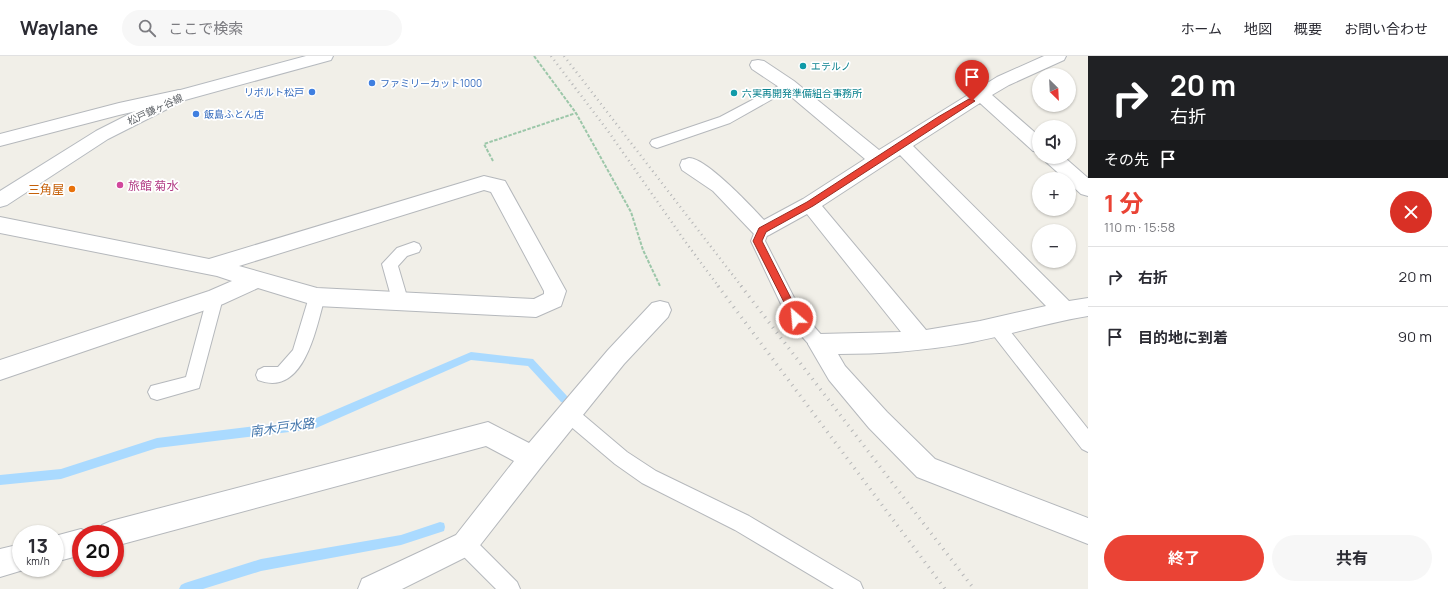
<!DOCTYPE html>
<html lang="ja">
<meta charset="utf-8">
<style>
body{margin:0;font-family:Manrope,"Noto Sans JP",sans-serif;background:#f7f7f7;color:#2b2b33;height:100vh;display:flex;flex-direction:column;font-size:15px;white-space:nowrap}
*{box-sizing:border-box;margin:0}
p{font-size:13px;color:#7c7c81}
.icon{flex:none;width:22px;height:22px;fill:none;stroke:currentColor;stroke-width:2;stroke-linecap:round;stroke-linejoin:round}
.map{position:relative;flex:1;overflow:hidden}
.details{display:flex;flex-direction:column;background:#fff;width:360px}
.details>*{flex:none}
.top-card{background:#202124;color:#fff;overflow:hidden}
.needle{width:26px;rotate:156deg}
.tools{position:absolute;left:1032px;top:12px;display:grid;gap:8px}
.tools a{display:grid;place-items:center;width:44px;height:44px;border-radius:50%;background:#fff;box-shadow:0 1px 3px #0004;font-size:20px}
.speed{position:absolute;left:12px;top:469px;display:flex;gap:8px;font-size:20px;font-weight:700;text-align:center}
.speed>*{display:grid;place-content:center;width:52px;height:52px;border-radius:50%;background:#fff;box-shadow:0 1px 3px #0004;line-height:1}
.speed small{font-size:10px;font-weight:400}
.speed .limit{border:6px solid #d22;background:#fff;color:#111}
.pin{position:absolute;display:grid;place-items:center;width:34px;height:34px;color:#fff;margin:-41px -17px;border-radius:50% 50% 50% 0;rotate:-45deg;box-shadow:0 0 4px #0007}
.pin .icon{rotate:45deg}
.me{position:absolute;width:44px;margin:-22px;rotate:333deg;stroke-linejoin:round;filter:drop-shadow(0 0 3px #0008)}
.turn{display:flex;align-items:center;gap:14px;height:84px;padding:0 16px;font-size:18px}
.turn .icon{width:52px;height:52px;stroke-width:2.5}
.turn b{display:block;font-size:28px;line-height:34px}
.then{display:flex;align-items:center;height:38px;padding:0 16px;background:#0003;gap:8px;font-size:15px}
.round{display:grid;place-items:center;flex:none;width:42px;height:42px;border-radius:21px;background:#f7f7f7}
.head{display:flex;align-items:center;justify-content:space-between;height:68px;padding:0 16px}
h1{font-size:24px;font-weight:700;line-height:30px;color:#ea4335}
.button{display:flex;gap:8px;margin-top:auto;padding:8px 16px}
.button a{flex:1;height:46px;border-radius:24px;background:#ea4335;color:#fff;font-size:16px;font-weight:700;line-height:46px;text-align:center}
.button a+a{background:#f7f7f7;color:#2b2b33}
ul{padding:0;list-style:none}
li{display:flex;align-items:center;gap:12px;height:60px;padding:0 16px;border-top:1px solid #e1e1e2}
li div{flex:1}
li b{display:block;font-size:15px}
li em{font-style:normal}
header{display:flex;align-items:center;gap:24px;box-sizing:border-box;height:56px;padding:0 20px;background:#fff;border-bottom:1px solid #e1e1e2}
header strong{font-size:19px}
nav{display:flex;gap:22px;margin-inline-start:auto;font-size:14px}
.search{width:280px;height:36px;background:#f7f7f7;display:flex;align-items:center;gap:10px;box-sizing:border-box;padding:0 14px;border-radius:22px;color:#7c7c81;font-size:15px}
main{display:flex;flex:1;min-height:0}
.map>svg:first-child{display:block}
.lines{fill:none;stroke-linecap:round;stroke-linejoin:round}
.stream{fill:#aadaff;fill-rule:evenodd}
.lane-casing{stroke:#b5b8bc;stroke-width:2}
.street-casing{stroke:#b5b8bc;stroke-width:2}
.secondary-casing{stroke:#b6babf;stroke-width:2}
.path{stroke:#9cc7a9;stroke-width:2;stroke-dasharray:3.5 1.5;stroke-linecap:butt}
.lane{fill:#fff;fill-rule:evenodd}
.street{fill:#fff;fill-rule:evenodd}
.secondary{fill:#fff;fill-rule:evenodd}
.rail-far1{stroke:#b6b7b8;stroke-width:2.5;stroke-dasharray:1 4;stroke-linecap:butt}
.rail{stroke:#b6b7b8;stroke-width:3.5;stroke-dasharray:1 5.5;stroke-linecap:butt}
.route{fill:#ea4335;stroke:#982c22}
.culture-dot{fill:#0f9aa8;stroke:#fff;stroke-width:1.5}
.shop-dot{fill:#3f7fe0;stroke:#fff;stroke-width:1.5}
.hotel-dot{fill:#d1479c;stroke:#fff;stroke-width:1.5}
.food-dot{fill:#e8710a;stroke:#fff;stroke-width:1.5}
.labels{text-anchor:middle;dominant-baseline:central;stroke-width:3.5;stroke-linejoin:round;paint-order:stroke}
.far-culture-label{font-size:10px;fill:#0d838f;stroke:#fff;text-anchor:start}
.far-shop-label{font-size:10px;fill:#366cbe;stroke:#fff;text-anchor:start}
.far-street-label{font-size:10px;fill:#5f6368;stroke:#fff}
.hotel-label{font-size:12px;fill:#b23c85;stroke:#fff;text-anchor:start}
.food-label{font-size:12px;fill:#c56008;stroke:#fff;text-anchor:end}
.water-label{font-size:13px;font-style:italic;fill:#4174aa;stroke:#fff}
</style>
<header>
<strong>Waylane</strong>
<div class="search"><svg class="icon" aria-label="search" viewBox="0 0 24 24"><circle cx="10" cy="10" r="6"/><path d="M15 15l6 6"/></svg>ここで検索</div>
<nav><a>ホーム</a><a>地図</a><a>概要</a><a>お問い合わせ</a></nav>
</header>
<main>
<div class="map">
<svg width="1088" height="533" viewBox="0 0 1088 533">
<rect width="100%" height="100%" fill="#f1efe8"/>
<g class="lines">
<path class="stream" d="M 471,296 L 533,303 L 567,340 L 569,343 L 567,346 L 564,347 L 561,346 L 528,310 L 471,304 L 314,373 L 157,392 L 61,423 L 0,429 L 0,419 L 61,413 L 157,382 L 314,363 Z
M 440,466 L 444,467 L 445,471 L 444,475 L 401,489 L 261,515 L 203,533 L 179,533 L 181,529 L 185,527 L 261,503 L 401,479 Z"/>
<g class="lane-casing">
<path id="lane" d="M 788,25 L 792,26 L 794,29 L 792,32 L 730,67 L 657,92 L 652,90 L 650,87 L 652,84 L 720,61 Z
M 762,168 L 767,170 L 769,174 L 765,185 L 802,257 L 825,283 L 827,288 L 825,293 L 819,295 L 813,293 L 790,267 L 751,185 L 757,170 Z
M 414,186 L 419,188 L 421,192 L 419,196 L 407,200 L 398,210 L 408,244 L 406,249 L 400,251 L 394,249 L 392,244 L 382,208 L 397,192 Z
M 317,234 L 323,236 L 325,241 C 316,271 305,342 258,324 L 256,319 L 258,314 L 264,311 L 278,311 L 293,294 L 309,241 L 311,236 Z
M 215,235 L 221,237 L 223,242 L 199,332 L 157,344 L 151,342 L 148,336 L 151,330 L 186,321 L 207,242 L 209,237 Z
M 996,263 L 1002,265 L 1088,373 L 1088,396 L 1082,393 L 990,275 L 988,270 L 990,265 Z
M 569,350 L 575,352 L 627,396 L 656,415 L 749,460 L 860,526 L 863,533 L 834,533 L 735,474 L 642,427 L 615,408 L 563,364 L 560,358 L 563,352 Z
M 465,478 L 472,481 L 517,526 L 520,533 L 496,533 L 458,495 L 455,488 L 458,481 Z"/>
</g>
<g class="street-casing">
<path id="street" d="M 1044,0 L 1066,0 L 1064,4 L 1009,29 L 992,39 L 1039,80 L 1039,96 L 1033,95 L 980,47 L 913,90 L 1069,245 L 1088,242 L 1088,260 C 1046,267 1005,280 962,288 C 921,295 880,298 838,298 L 845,310 L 887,356 L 935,403 L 1088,462 L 1088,488 L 917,421 L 869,372 L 829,324 L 808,288 L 811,281 L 819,278 L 901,276 L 807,158 L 769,179 L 762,182 L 755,179 L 713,135 L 682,114 L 680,109 L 682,104 C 684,104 686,103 689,102 C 706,102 751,150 764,164 L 803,143 L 865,103 L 782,33 L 752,13 L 750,9 L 752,5 L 758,4 L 764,5 L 794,25 L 879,94 L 997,21 ZM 900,99 L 1046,250 L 980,265 L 926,274 L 822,150 Z
M 179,34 L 185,36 L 188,40 L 185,44 L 119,59 L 0,90 L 0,78 L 119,47 Z
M 1043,101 L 1064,101 L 1088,122 L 1088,140 L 1081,138 L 1069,127 L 1069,123 L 1065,123 L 1046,106 Z
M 484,120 L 505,125 L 566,235 L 561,250 L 536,261 L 317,250 L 258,232 L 223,248 L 0,324 L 0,304 L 209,235 L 232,225 L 217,220 L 0,177 L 0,161 L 209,203 ZM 484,134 L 491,136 L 544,235 L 544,238 L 534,243 L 317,232 L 239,210 Z
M 660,245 L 668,247 L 671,254 L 668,261 L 624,308 L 541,411 L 474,497 L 402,533 L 358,533 L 362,523 L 456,479 L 514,405 L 486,390 L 115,490 L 115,478 L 98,478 L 102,469 L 111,465 L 488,366 L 529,387 L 608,294 L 652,247 Z
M 81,473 L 91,478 L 81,478 L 81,499 L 55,506 L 55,480 Z
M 21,488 L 21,512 L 30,512 L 0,521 L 0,493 Z"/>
</g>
<g class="secondary-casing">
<path id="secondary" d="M 306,0 L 333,0 L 331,4 L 185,44 L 108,83 L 7,149 L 0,151 L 0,135 L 96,75 L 173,36 Z"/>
</g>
<path class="path" d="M 534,0 L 576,57 L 631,156 L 643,194 L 660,230
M 493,105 L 484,88 L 576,57"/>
<use href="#lane" class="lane"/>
<use href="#street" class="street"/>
<use href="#secondary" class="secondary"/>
<path class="rail-far1" d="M 551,0 L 608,75 L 687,188 L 719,231
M 564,0 L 742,231"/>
<path class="rail" d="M 718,230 L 945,533
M 741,230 L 974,533"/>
</g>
<path class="route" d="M 969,43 L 972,43 L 975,45 L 813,150 L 766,176 L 762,185 L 801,262 L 799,264 L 793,264 L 753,185 L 759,172 L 807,146 L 938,61 Z"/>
<g class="culture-dot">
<circle cx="803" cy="10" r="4"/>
<circle cx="734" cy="37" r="4"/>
</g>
<g class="shop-dot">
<circle cx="372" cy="27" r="4"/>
<circle cx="312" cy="36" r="4"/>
<circle cx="196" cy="58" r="4"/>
</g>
<circle class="hotel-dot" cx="120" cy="129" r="4"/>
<circle class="food-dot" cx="72" cy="133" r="4"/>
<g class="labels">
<g class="far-culture-label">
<text x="811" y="10">エテルノ</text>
<text x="742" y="37">六実再開発準備組合事務所</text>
</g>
<g class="far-shop-label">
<text x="380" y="27">ファミリーカット1000</text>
<text x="304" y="36" text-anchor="end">リボルト松戸</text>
<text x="204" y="58">飯島ふとん店</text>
</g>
<g class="far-street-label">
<text transform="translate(155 53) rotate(-25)">松戸鎌ヶ谷線</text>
</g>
<g class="hotel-label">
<text x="128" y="129">旅館 菊水</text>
</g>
<g class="food-label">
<text x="64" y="133">三角屋</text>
</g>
<g class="water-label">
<text transform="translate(282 371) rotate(-8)">南木戸水路</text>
</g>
</g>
</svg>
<div class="tools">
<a><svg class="needle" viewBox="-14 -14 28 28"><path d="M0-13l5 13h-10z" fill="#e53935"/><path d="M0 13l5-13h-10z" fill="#7c7c81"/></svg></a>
<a><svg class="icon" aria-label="sound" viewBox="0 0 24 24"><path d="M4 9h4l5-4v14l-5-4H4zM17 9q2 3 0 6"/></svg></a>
<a>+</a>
<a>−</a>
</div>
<div class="speed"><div>13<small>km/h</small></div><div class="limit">20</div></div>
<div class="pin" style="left:972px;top:45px;background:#d93025"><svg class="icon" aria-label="arrive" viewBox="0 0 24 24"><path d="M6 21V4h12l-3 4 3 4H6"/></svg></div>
<svg class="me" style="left:796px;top:262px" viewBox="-20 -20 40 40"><circle r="17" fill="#ea4335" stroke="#fff" stroke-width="3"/><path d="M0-11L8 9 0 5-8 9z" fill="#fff"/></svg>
</div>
<section class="details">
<div class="top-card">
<div class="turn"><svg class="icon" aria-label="right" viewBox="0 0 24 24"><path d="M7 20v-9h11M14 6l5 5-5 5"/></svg><div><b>20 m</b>右折</div></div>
<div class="then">その先<svg class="icon" aria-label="arrive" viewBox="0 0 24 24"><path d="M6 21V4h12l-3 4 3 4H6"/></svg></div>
</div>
<div class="head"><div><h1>1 分</h1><p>110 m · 15:58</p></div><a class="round" style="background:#d93025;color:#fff"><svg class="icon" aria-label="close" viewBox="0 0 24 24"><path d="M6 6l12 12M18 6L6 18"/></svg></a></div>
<ul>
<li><svg class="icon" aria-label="right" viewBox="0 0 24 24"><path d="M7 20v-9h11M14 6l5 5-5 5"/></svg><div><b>右折</b></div><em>20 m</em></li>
<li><svg class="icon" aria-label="arrive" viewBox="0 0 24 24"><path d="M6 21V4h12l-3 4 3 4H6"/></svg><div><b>目的地に到着</b></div><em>90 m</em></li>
</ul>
<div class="button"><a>終了</a><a>共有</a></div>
</section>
</main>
